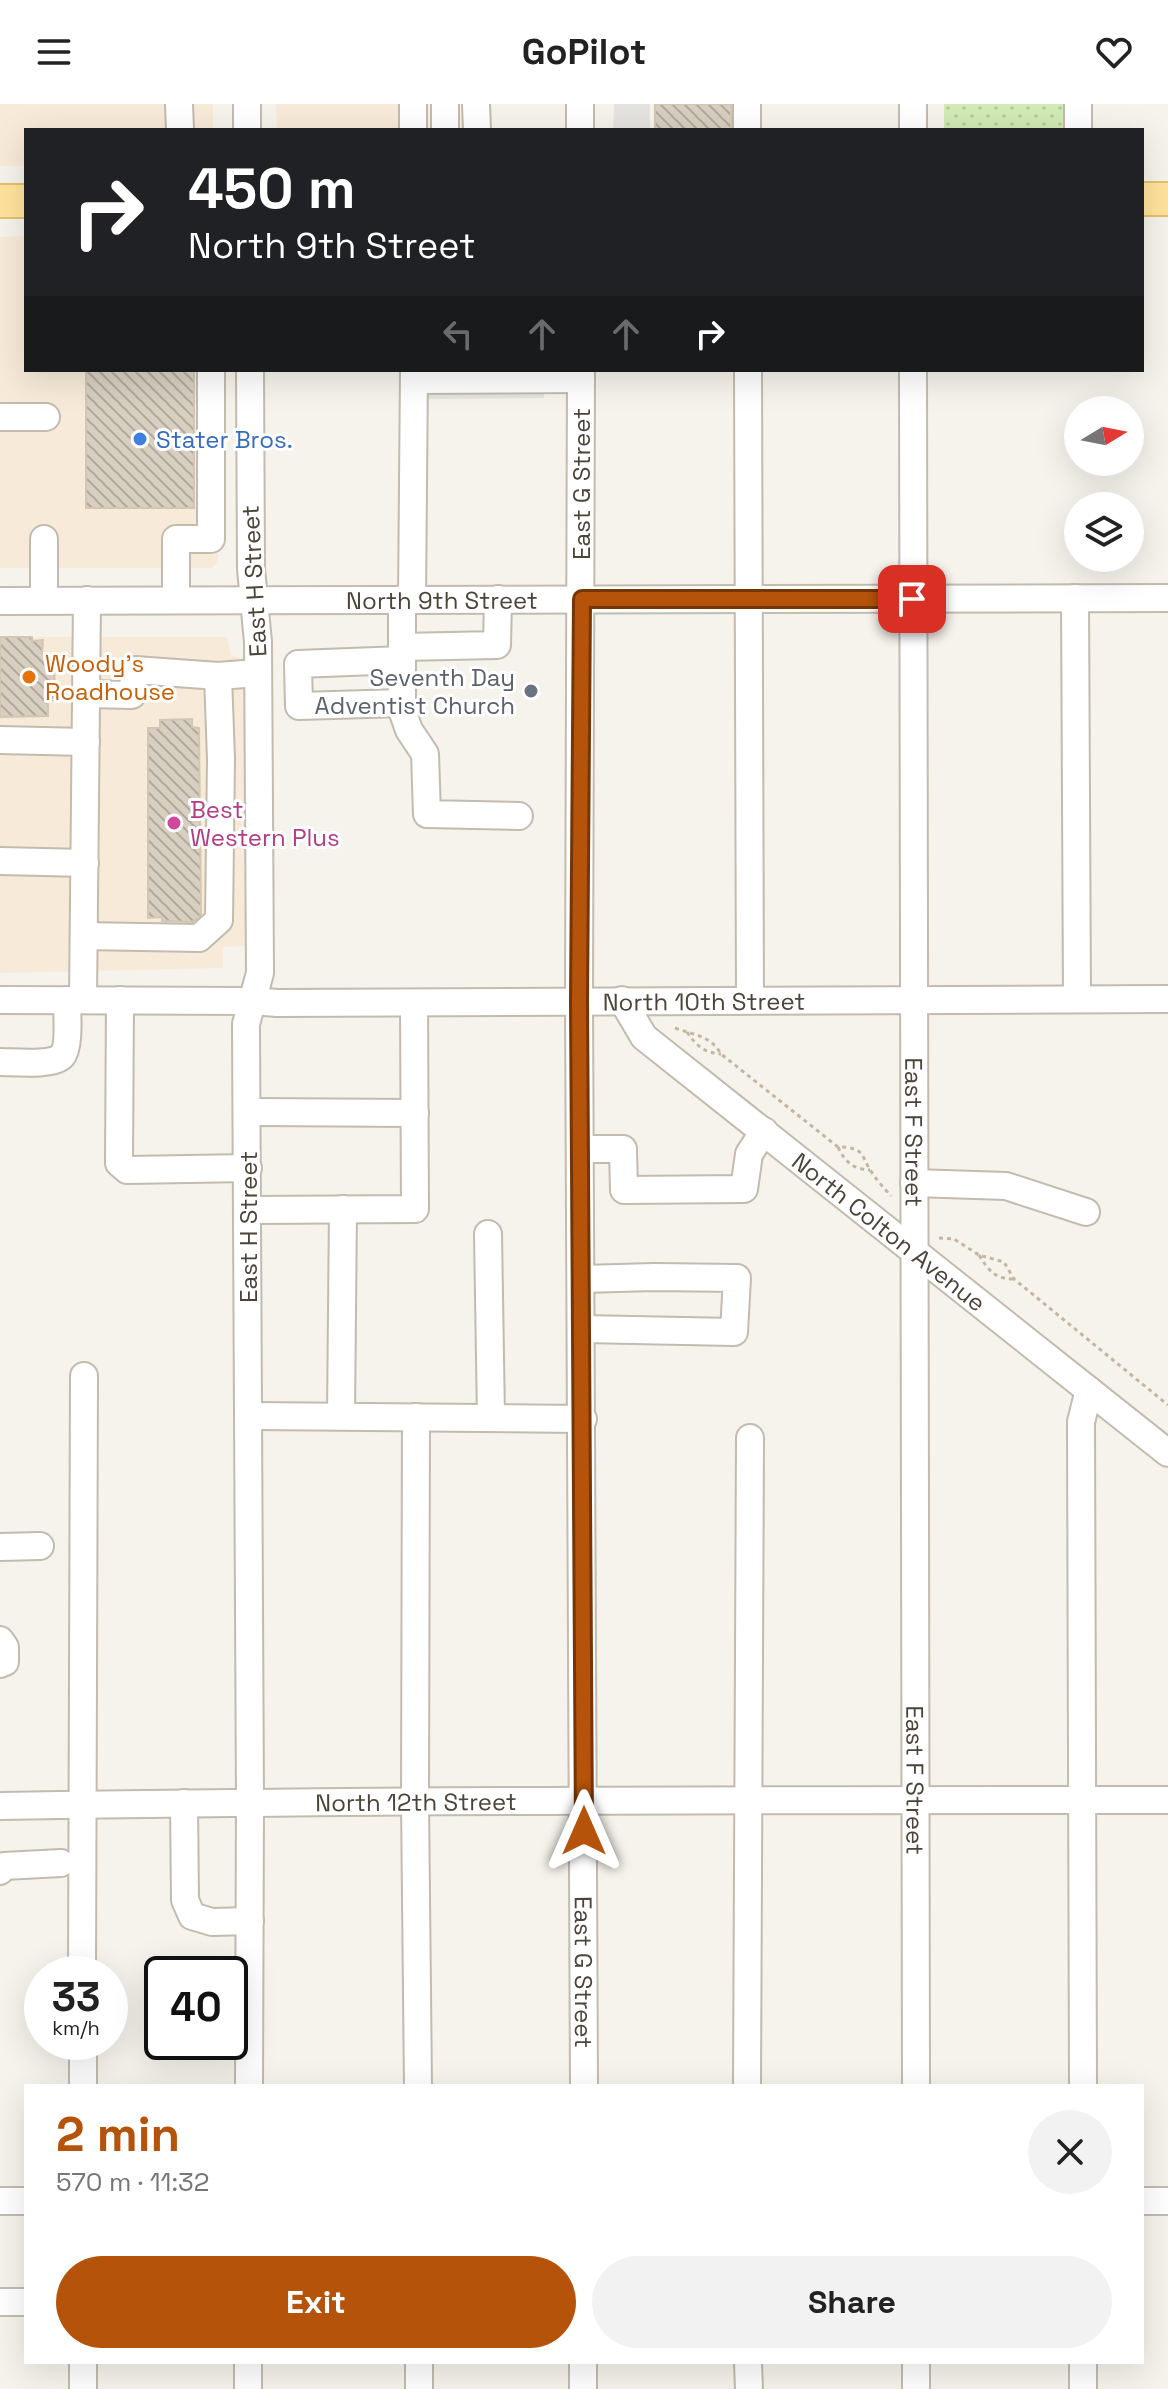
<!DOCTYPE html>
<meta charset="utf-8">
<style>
body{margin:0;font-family:"Space Grotesk",sans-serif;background:#f2f2f2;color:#222;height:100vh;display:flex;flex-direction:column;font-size:30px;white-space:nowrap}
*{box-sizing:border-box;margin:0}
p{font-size:26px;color:#767676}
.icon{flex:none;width:44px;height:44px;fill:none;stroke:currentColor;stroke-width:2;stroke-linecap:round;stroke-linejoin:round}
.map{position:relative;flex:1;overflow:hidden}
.details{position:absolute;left:24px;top:1980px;width:1120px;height:280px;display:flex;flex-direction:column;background:#fff;border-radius:0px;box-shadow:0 8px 32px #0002}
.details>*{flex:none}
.top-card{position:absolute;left:24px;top:24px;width:1120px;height:244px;border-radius:0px;box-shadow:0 8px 32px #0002;background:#202124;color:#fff;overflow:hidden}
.needle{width:52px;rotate:80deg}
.controls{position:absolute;left:1064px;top:292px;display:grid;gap:16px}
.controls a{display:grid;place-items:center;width:80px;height:80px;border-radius:50%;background:#fff;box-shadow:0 8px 32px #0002;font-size:40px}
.speed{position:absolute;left:24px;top:1852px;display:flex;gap:16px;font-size:40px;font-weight:700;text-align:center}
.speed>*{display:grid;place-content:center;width:104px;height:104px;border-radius:50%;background:#fff;box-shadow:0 8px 32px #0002;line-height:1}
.speed small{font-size:20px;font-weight:400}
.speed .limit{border:4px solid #111;border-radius:12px;background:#fff;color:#111}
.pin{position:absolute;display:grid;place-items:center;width:68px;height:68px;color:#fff;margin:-34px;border-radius:16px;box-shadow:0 4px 12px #0006}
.me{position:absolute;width:88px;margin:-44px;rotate:0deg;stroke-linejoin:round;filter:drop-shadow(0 0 6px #0008)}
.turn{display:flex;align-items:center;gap:28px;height:168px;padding:0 32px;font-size:36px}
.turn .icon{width:104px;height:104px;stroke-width:2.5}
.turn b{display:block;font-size:56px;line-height:68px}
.lanes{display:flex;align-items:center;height:76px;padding:0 32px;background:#0003;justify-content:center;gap:40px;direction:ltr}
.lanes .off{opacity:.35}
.round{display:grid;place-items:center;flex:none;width:84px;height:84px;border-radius:42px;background:#f2f2f2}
.summary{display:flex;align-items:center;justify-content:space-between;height:136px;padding:0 32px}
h1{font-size:48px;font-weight:800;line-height:60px;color:#b45309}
.action{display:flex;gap:16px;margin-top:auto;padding:16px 32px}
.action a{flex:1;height:92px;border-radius:48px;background:#b45309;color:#fff;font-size:32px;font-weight:800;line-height:92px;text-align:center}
.action a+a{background:#f2f2f2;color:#222}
header{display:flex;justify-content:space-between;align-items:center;height:104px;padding:0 32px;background:#fff;font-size:36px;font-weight:800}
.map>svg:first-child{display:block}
.commercial{fill:#f7ead8}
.park{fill:url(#park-dots)}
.parking{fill:#e5e3e0}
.building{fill:url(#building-back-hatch);stroke:#d3c7b4;stroke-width:2}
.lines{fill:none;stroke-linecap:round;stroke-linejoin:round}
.minor-casing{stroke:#c2bbae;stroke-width:30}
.major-casing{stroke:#e6c16a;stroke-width:36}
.path{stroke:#c4b79f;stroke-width:3;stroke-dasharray:4 4;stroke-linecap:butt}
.minor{stroke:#fff;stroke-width:26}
.major{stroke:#ffe39c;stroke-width:32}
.route-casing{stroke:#753606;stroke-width:20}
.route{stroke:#b45309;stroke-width:14}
.shop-dot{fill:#3f7fe0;stroke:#fff;stroke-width:3}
.food-dot{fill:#e8710a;stroke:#fff;stroke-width:3}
.worship-dot{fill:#6b7280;stroke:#fff;stroke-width:3}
.hotel-dot{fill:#d1479c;stroke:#fff;stroke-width:3}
.labels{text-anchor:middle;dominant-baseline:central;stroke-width:6;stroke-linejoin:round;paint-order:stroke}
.shop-label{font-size:24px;fill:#366cbe;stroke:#fff;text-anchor:start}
.street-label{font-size:24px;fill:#4b4439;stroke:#fff}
.food-label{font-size:24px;fill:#c56008;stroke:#fff;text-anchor:start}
.worship-label{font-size:24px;fill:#5b616d;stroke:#fff;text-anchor:end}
.hotel-label{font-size:24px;fill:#b23c85;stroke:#fff;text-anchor:start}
</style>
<header><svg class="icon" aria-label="menu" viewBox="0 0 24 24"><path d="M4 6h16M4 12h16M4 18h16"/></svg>GoPilot<svg class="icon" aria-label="heart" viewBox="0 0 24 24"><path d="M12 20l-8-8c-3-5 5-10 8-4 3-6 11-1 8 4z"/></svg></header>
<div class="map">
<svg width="1168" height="2285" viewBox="0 0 1168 2285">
<defs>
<pattern id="park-dots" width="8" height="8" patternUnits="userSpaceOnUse" patternTransform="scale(2)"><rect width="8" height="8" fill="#d2eab5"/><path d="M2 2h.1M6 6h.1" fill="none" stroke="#b6ca9c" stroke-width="1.8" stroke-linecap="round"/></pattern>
<pattern id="building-back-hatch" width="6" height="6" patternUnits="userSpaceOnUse" patternTransform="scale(2)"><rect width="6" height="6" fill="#d8cfc1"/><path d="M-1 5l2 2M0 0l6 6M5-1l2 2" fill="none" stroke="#b1aa9e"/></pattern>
</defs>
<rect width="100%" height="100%" fill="#f6f3ec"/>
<path class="commercial" d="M 0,0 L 213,0 L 213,26 L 26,26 L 26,62 L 0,62 Z
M 276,0 L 404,0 L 405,26 L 277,26 Z
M 26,132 L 26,266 L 217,266 L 218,458 L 212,464 L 0,464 L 0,133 Z
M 0,533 L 227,533 L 231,551 L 244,555 L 245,842 L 223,843 L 223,864 L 0,869 Z"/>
<path class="park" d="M 944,0 L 1070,0 L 1070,26 L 944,26 Z"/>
<path class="parking" d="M 614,0 L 650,0 L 650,26 L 613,26 Z
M 419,266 L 544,266 L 544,294 L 420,295 Z"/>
<path class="building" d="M 655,0 L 731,0 L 731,26 L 655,26 Z
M 86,266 L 194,266 L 194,404 L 86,404 Z
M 0,533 L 32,533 L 32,537 L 43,536 L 42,550 L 54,553 L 55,596 L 48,596 L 48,612 L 0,613 Z
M 192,615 L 192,623 L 199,624 L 201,811 L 193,818 L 162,817 L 162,813 L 148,814 L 148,624 L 160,624 L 160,616 Z"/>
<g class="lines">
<g class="minor-casing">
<g id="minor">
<path d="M 179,0 L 180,26"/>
<path d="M 413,0 L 413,26"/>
<path d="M 445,0 L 445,26"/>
<path d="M 476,0 L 477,26"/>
<path d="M 913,0 L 913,26"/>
<path d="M 1078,0 L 1078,26"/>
<path d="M 247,26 L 247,0"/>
<path d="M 580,26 L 580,0"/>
<path d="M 747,26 L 747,0"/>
<path id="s1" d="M 581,266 C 582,476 579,686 579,895 C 581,1258 584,1620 584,1982"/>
<path d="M 748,266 L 750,896"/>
<path id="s2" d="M 913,266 L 916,1982"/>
<path d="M 414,276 L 581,275"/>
<path d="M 0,313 L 46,313"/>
<path d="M 1075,494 L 1077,894"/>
<path d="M 402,495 L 402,606 L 409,626 L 425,650 L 427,710 L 519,712"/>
<path d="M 412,495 L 414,266"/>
<path d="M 44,496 L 44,435"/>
<path d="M 176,496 L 176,435 L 211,435 L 211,266"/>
<path id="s3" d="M 0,497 L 1168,494"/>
<path d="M 402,543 L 497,541 L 498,495"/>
<path d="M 86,590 L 132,591 L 135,566 L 218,572 L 258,569"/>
<path d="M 402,599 L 299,602 L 298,560 L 402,556"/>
<path d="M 0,636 L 86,638"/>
<path d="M 0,757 L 85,759"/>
<path d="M 84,832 L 199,834 L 219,816 L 221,655 L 218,572"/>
<path id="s4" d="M 0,896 L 252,897 L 277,899 L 1168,895"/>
<path d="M 83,896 L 87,496"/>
<path d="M 120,896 L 119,1059 L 127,1066 L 248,1064"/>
<path id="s5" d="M 622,896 L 644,933 L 1168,1349"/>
<path d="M 0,958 C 13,958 54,962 62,952 C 70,943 67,908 67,896"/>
<path d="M 248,1008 L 415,1009"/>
<path d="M 581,1045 L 623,1045 L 624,1086 L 744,1085 L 749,1050 L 764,1027"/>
<path d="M 914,1079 L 1006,1082 L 1086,1108"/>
<path d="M 248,1106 L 415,1105 L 414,899"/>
<path d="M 488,1130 L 491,1314"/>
<path d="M 582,1175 L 654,1173 L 737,1174 L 734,1228 L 582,1225"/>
<path d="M 249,1312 L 583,1315"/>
<path d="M 341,1312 L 343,1105"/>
<path d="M 416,1313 L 415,1697 L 418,1982"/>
<path d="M 0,1443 L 40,1442"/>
<path d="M 0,1536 L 5,1543 L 5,1558 L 0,1560"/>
<path d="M 184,1699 L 185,1796 L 192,1812 L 212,1818 L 250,1817"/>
<path id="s6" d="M 0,1702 C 389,1696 779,1696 1168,1696"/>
<path d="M 0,1767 L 4,1762 L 61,1759"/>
<path d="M 82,1870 L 84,1272"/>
<path d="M 83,1938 L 83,1982"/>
<path d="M 249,1982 L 250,1698 L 246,920 L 260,869 L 258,538 L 251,465 L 250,266"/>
<path d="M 747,1982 L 750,1334"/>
<path d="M 1083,1982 L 1081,1318 L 1089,1286"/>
<path d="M 0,2097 L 26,2097"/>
<path d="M 1142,2097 L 1168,2097"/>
<path d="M 0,2198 L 26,2198"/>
<path d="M 83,2258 L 83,2285"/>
<path d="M 748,2258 L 749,2285"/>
<path d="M 1083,2258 L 1083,2285"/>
<path d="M 248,2285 L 248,2258"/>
<path d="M 419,2285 L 419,2258"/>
<path d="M 583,2285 L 583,2258"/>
<path d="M 916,2285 L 916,2258"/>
</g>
</g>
<g class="major-casing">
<path id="major" d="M 1142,95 L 1168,95
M 0,97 L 26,97"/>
</g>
<path class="path" d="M 675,924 C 694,931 710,931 721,950 L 838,1043 C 867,1043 860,1053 873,1070 C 878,1078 885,1085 891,1092
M 687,928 C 696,942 705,949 721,950
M 838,1043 C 845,1058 853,1065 870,1066
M 939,1134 L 954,1135 L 979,1151 L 1004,1158 L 1014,1175 L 1168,1301
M 979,1151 C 989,1167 995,1175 1014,1175"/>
<use href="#minor" class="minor"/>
<use href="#major" class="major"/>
</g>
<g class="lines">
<g class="route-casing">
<path id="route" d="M 584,1727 L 579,896 L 582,495 L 912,495"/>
</g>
<use href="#route" class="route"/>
</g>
<circle class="shop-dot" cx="140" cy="335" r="8"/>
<circle class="food-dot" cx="29" cy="573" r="8"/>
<circle class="worship-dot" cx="531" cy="587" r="8"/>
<circle class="hotel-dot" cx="174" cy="719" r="8"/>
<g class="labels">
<g class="shop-label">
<text x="156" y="335">Stater Bros.</text>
</g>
<g class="street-label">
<text transform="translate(581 380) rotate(-90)">East G Street</text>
<text transform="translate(254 477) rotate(-93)">East H Street</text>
<text stroke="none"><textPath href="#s3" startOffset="442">North 9th Street</textPath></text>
<text stroke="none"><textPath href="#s4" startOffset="704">North 10th Street</textPath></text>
<text stroke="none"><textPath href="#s2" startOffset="762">East F Street</textPath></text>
<text transform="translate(248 1123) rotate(-90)">East H Street</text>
<text stroke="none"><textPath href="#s5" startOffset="356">North Colton Avenue</textPath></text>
<text stroke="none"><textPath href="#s2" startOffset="1410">East F Street</textPath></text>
<text stroke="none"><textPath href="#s6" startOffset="416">North 12th Street</textPath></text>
<text stroke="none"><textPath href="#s1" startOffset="1602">East G Street</textPath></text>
</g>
<g class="food-label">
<text x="45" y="559">Woody's<tspan x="45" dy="28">Roadhouse</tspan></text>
</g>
<g class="worship-label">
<text x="515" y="573">Seventh Day<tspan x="515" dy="28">Adventist Church</tspan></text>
</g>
<g class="hotel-label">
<text x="190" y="705">Best<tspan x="190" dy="28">Western Plus</tspan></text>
</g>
</g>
</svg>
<div class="controls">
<a><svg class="needle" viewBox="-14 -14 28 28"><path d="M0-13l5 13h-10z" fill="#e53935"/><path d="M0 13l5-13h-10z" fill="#767676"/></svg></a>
<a><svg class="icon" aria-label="layers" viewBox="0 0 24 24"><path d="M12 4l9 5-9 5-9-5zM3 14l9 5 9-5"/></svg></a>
</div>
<div class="speed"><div>33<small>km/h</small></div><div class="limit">40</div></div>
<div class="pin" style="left:912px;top:495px;background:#d93025"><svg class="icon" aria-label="arrive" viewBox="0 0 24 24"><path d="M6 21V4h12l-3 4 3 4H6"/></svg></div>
<svg class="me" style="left:584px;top:1727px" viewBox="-20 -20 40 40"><path d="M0-17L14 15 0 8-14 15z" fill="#b45309" stroke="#fff" stroke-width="4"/></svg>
<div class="top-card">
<div class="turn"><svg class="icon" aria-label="right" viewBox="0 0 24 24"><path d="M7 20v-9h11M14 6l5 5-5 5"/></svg><div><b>450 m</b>North 9th Street</div></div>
<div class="lanes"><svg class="icon off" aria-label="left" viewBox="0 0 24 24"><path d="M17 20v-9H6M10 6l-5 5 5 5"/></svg><svg class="icon off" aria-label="ahead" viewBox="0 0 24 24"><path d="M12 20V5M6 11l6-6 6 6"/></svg><svg class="icon off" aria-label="ahead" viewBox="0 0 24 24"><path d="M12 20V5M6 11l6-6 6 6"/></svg><svg class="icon" aria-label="right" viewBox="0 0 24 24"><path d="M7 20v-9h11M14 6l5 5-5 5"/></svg></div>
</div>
<section class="details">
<div class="summary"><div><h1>2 min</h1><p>570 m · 11:32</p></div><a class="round"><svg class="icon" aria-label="close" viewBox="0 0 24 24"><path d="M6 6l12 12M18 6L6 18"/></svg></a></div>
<div class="action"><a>Exit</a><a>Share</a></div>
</section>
</div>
